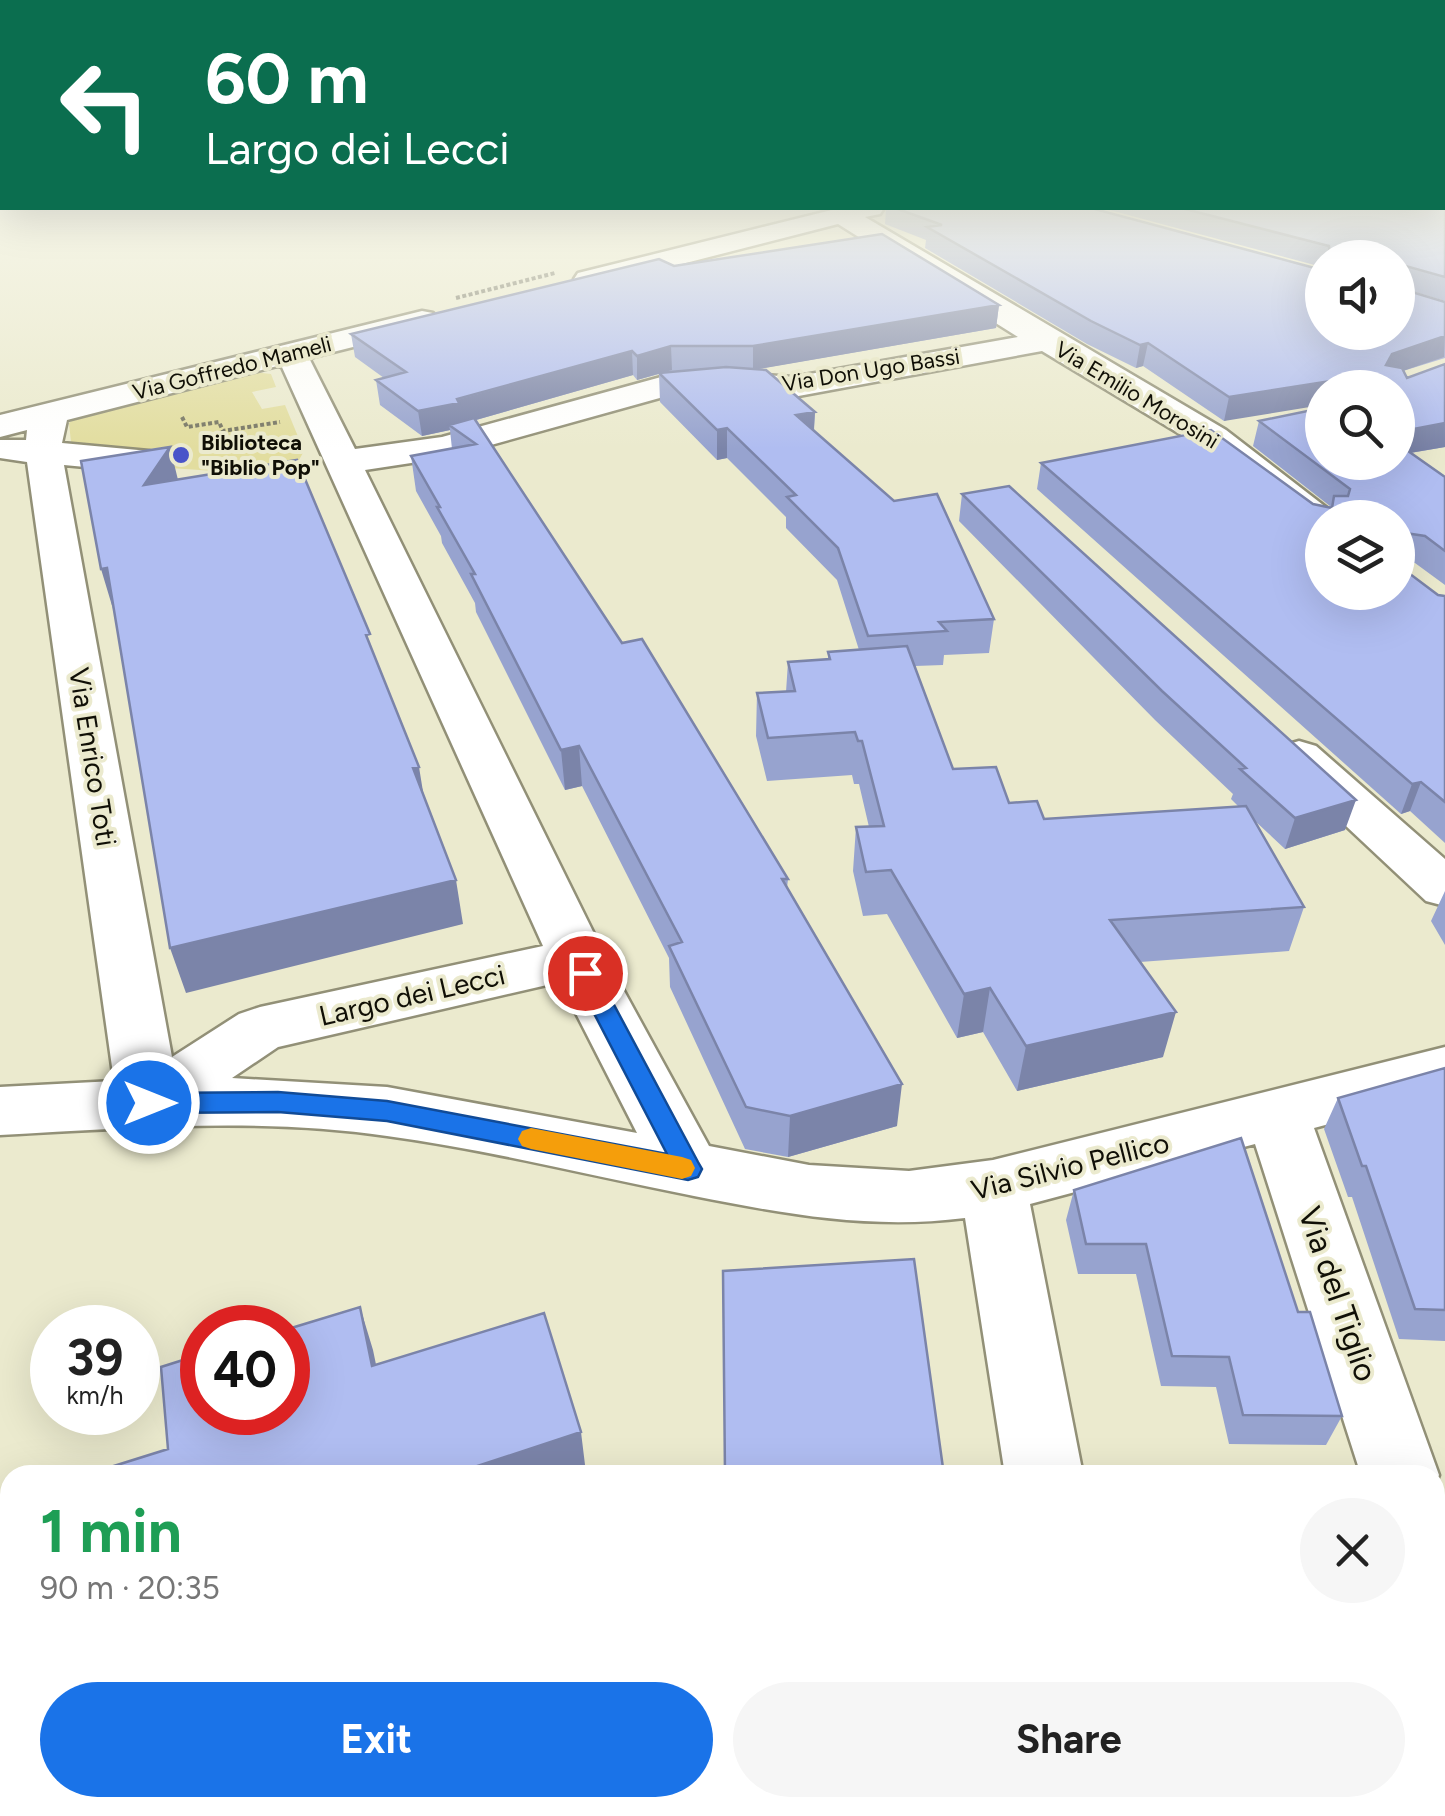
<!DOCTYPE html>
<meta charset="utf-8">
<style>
body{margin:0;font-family:Figtree,sans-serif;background:#f6f6f6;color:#222;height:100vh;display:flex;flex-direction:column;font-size:38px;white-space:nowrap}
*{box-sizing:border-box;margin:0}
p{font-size:32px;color:#767676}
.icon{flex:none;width:55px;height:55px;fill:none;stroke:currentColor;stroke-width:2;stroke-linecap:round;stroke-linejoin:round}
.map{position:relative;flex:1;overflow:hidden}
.drawer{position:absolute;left:0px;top:1465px;width:1445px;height:352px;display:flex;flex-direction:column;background:#fff;border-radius:30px 30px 0 0;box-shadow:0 10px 40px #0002}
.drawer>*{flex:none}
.banner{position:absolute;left:0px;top:0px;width:1445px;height:210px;box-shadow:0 10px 40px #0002;background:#0b6e4f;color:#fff;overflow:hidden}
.controls{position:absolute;left:1305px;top:240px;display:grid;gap:20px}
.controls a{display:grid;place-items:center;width:110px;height:110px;border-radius:50%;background:#fff;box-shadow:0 10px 40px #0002;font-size:50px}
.speed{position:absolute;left:30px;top:1305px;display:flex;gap:20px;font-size:50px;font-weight:700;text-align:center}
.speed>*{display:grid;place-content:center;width:130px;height:130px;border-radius:50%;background:#fff;box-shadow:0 10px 40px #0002;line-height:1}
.speed small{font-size:25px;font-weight:400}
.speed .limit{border:15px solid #d22;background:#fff;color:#111}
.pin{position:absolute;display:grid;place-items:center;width:85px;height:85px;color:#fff;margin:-42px;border:5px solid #fff;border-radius:50%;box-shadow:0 2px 10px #0007}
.me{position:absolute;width:110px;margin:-55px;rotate:90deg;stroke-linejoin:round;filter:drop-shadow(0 0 8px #0008)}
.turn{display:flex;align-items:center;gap:35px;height:210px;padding:0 40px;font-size:45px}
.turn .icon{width:130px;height:130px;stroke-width:2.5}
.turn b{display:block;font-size:70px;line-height:85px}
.round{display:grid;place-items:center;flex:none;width:105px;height:105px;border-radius:52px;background:#f6f6f6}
.overview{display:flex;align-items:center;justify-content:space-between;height:170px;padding:0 40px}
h1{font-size:60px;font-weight:700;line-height:75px;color:#1e9e55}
.primary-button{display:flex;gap:20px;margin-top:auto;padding:20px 40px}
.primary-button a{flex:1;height:115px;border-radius:60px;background:#1a73e8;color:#fff;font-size:40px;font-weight:700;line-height:115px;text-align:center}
.primary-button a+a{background:#f6f6f6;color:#222}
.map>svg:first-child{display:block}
.green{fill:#e2dd9f}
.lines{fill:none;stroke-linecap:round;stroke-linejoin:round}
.minor-casing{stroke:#929077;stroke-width:5}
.path{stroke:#757462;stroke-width:4;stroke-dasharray:4 2.5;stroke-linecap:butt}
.minor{fill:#fff;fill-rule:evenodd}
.wall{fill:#97a3cf}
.shaded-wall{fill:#7b84a9}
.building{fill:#b0bdf1;stroke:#7b84a9;stroke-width:2.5;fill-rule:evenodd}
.route{fill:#1a73e8;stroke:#114b97;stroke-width:2.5}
.slow{fill:#f59e0b}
.poi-dot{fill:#4954c9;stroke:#ebeace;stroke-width:4}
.labels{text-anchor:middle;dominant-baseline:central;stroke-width:8;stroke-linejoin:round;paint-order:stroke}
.far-street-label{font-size:22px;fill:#100f06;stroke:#ebeace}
.far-poi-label{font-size:22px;font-weight:bold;fill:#100f06;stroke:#ebeace;text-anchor:start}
.street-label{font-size:28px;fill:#100f06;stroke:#ebeace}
.near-street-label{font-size:32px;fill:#100f06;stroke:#ebeace}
</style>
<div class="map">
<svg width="1445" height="1816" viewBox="0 0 1445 1816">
<rect width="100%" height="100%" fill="#ebeace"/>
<path class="green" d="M 253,372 L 271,374 L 276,387 L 252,392 L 262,409 L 285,405 L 304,451 L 290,476 L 155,467 L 71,442 L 69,423 L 77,416 Z"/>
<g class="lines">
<g class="minor-casing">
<path id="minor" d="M 840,208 L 884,208 L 880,214 L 865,217 L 1226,430 L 1340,518 L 1322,518 L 1322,531 L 1308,527 L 1200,446 L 1042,351 L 793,397 L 726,392 L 674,394 L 444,458 L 365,470 L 606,958 L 709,1146 L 809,1165 L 909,1171 L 993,1160 L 1445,1047 L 1445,1093 L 1314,1128 L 1439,1475 L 1435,1485 L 1435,1475 L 1361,1475 L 1255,1144 L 1030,1204 L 1083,1475 L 1005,1475 L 965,1218 C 871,1230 785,1214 694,1196 C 592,1176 490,1150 387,1136 C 260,1117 128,1128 0,1135 L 0,1087 L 114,1081 L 27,462 L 0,458 L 0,440 L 26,440 L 27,430 L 0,437 L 0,415 L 422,311 L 433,313 L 437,320 L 433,327 L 309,358 L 355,449 L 442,437 L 672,374 L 726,372 L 793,377 L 1018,337 L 838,224 L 588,288 L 578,285 L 574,279 L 578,273 ZM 281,365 L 543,946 L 260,1007 L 239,1014 L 172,1057 L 64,465 L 149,473 L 162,470 L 167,462 L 162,454 L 149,451 L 62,443 L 67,420 ZM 560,982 L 637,1133 L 387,1087 L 232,1078 L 278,1047 Z
M 1299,741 L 1316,746 L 1445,859 L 1445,906 L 1426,901 L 1282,766 L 1275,756 L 1282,746 Z
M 1435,1537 L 1445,1541 L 1445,1650 L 1435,1646 Z
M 1057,1808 L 1149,1808 L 1151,1816 L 1059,1816 Z"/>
</g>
<path class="path" d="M 456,298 L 555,273
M 182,417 L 187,427 L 219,422 L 223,431 L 280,422"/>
<use href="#minor" class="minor"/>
</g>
<path class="wall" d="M 1445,194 L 1445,301 L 1402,288 L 1445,302 L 1445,358 L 1403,371 L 1407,378 L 1445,364 L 1445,447 L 1410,453 L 1445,477 L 1445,585 L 1415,563 L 1403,561 L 1402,568 L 1438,595 L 1445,596 L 1445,843 L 1410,811 L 1401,814 L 1037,489 L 1041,463 L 1330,507 L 1330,506 L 1253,446 L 1259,421 L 1322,408 L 1398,388 L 1322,388 L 1224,421 L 1143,366 L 1136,368 L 1087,344 L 925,248 L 926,240 L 885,224 L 886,208 L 1091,208 L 1322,332 L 1398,258 L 1322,258 L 1322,267 L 1102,208 L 1442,208 Z
M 674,266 L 999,305 L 996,328 L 758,369 L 815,412 L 814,431 L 994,619 L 989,653 L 944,655 L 943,665 L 915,666 L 953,769 L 1009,803 L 1044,819 L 1239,807 L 1231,799 L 1233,794 L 1155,720 L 959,521 L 962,494 L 1345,830 L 1285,849 L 1255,821 L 1304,907 L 1289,951 L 1140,962 L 1163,1057 L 1017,1091 L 983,1032 L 957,1038 L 887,914 L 863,916 L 853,871 L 856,827 L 869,827 L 859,784 L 854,784 L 852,775 L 767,781 L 756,736 L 757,693 L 786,692 L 788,662 L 828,659 L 828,652 L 859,650 L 837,580 L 786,528 L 786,517 L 727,458 L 717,460 L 660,402 L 659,374 L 637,380 L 633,375 L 476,420 L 622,643 L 788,879 L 787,888 L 897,1126 L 788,1157 L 745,1149 L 670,987 L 669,958 L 582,786 L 565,790 L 476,612 L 475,603 L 442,543 L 441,536 L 416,491 L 411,456 L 452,449 L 450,430 L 422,436 L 380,405 L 376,380 L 384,378 L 355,357 L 351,334 Z
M 1445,891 L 1445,945 L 1431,921 Z
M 1445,1068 L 1445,1341 L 1399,1339 L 1352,1197 L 1348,1197 L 1324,1129 L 1338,1098 Z
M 1074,1190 L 1298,1312 L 1342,1416 L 1326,1445 L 1229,1444 L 1216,1387 L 1161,1386 L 1136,1274 L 1078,1274 L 1066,1220 Z
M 1262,1808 L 1435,1808 L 1445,1816 L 1264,1816 Z"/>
<path class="shaded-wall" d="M 999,305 L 996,328 L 753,370 L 753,346 Z
M 1445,336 L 1444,357 L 1385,377 L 1386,365 L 1392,354 Z
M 1148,343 L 1143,366 L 1136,368 L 1140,345 Z
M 671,346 L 672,370 L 637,380 L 637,356 Z
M 632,351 L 633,375 L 462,424 L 449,425 L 450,430 L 422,436 L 418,411 Z
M 1331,381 L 1329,388 L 1322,388 L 1322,405 L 1224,421 L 1229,397 Z
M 815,412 L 813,441 L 796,415 Z
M 1445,423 L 1445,447 L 1398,455 L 1398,432 Z
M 727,428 L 727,458 L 717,460 L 717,430 Z
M 170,447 L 179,484 L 144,485 Z
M 107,568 L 113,609 L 101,569 Z
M 579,746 L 582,786 L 565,790 L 561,750 Z
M 419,767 L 426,810 L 413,768 Z
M 1421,782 L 1410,811 L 1401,814 L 1412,784 Z
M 1356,800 L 1345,830 L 1285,849 L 1295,818 Z
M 456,880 L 463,924 L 186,993 L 170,948 Z
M 990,988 L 983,1032 L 957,1038 L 964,994 Z
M 1176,1012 L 1163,1057 L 1017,1091 L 1026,1046 Z
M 902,1084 L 897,1126 L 788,1157 L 790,1116 Z
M 360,1307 L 373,1350 L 385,1408 L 372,1366 Z
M 581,1432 L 586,1473 L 581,1475 L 450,1475 Z
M 131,1808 L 240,1808 L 214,1816 L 138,1816 Z"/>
<path class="building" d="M 1442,194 L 1445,194 L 1445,277 L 1406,266 L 1401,269 L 1402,289 L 1445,302 L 1445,336 L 1392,354 L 1386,365 L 1402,368 L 1407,378 L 1445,364 L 1445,423 L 1398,432 L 1398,388 L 1331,388 L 1331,381 L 1229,397 L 1148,343 L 1140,345 L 1091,321 L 927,227 L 942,225 L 895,208 L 1091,208 L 1322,270 L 1322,332 L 1398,332 L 1398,258 L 1330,258 L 1329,246 L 1181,208 L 1442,208 Z
M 882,234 L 999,305 L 753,346 L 671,346 L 637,356 L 632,351 L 457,399 L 459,403 L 418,411 L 376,380 L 406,372 L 351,334 L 659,259 L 674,266 Z
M 726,367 L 766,370 L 815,412 L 796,415 L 894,501 L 937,494 L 994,619 L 939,622 L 947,631 L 868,636 L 838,548 L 787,497 L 796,495 L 727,428 L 717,430 L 659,373 Z
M 1322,408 L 1322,462 L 1398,462 L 1398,444 L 1445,477 L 1445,551 L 1425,536 L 1405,533 L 1402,568 L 1438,595 L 1445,596 L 1445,802 L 1421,782 L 1412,784 L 1041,463 L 1211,430 L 1313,504 L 1332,508 L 1334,496 L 1348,496 L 1350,489 L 1259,421 ZM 1322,518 L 1398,518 L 1398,592 L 1322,592 Z
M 474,418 L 622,643 L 642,639 L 788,879 L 782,879 L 902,1084 L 790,1116 L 746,1107 L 669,946 L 682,942 L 579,746 L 561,750 L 471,574 L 475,574 L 437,507 L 440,507 L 411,456 L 476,444 L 449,425 Z
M 170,447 L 144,485 L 297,460 L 370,634 L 366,635 L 419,767 L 413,768 L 456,880 L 170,948 L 107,568 L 101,569 L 81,461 Z
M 1009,486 L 1356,800 L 1295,818 L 1240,769 L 1246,768 L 1162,691 L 962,494 Z
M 907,646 L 953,769 L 996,767 L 1009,803 L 1037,801 L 1044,819 L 1246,806 L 1304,907 L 1110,920 L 1176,1012 L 1026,1046 L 990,988 L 964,994 L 891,870 L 866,872 L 856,827 L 884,826 L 862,741 L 858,741 L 855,732 L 768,738 L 757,693 L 795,691 L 788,662 L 830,659 L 828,652 Z
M 1445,1068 L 1445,1310 L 1415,1309 L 1366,1166 L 1362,1166 L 1338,1098 Z
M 1241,1138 L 1298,1312 L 1310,1312 L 1342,1416 L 1243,1415 L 1229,1357 L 1172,1356 L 1146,1244 L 1086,1244 L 1074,1190 Z
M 914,1259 L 944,1475 L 725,1475 L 723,1271 Z
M 360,1307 L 372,1366 L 544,1313 L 581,1432 L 450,1475 L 85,1475 L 168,1449 L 161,1367 L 202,1354 L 202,1412 L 288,1412 L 288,1329 Z
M 1435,1757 L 1445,1757 L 1445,1816 L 1292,1816 L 1290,1808 L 1435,1808 Z
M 720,1808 L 991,1808 L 993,1816 L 720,1816 Z"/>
<linearGradient id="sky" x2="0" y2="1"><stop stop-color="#91aea3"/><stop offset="0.43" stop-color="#f6f6e9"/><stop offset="1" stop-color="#f6f6e9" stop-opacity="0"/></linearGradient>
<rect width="1445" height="449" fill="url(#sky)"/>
<path class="route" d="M 585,965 L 597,973 L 698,1162 L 702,1169 L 698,1177 L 688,1180 L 387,1121 L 278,1112 L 149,1113 L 140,1110 L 136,1103 L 140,1096 L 149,1093 L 278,1092 L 387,1101 L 667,1154 L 573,973 Z"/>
<path class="slow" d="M 531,1128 L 682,1157 L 691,1160 L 695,1168 L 691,1176 L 682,1179 L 531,1149 L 522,1146 L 518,1139 L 522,1131 Z"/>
<circle class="poi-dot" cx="181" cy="455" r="10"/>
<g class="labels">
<g class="far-street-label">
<text transform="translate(232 368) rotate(-14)">Via Goffredo Mameli</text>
<text transform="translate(871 370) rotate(-9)">Via Don Ugo Bassi</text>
<text transform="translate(1137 395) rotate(31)">Via Emilio Morosini</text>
</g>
<g class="far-poi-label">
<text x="201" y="442">Biblioteca<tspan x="201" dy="25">"Biblio Pop"</tspan></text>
</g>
<g class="street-label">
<text transform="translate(93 757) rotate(81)">Via Enrico Toti</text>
<text transform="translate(412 995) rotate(-13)">Largo dei Lecci</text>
<text transform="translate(1070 1166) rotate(-14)">Via Silvio Pellico</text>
</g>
<g class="near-street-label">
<text transform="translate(1338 1294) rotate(71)">Via del Tiglio</text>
</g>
</g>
</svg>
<div class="controls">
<a><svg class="icon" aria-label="sound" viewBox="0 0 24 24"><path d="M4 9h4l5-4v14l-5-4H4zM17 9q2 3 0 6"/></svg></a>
<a><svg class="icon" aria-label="search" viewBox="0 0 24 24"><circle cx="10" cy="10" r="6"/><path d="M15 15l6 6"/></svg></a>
<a><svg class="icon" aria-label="layers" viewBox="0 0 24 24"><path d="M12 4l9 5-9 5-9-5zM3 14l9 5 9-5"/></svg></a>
</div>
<div class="speed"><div>39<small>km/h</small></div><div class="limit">40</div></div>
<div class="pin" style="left:585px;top:973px;background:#d93025"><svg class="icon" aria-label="arrive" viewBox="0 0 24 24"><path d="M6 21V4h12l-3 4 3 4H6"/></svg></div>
<svg class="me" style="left:149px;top:1103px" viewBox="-20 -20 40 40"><circle r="17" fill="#1a73e8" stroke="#fff" stroke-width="3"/><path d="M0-11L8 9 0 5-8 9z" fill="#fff"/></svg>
<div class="banner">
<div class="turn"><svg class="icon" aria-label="left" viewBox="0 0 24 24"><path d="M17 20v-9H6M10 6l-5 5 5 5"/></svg><div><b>60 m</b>Largo dei Lecci</div></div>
</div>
<section class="drawer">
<div class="overview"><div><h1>1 min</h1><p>90 m · 20:35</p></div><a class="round"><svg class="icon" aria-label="close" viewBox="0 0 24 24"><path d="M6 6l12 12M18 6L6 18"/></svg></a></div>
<div class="primary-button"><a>Exit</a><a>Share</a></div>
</section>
</div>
